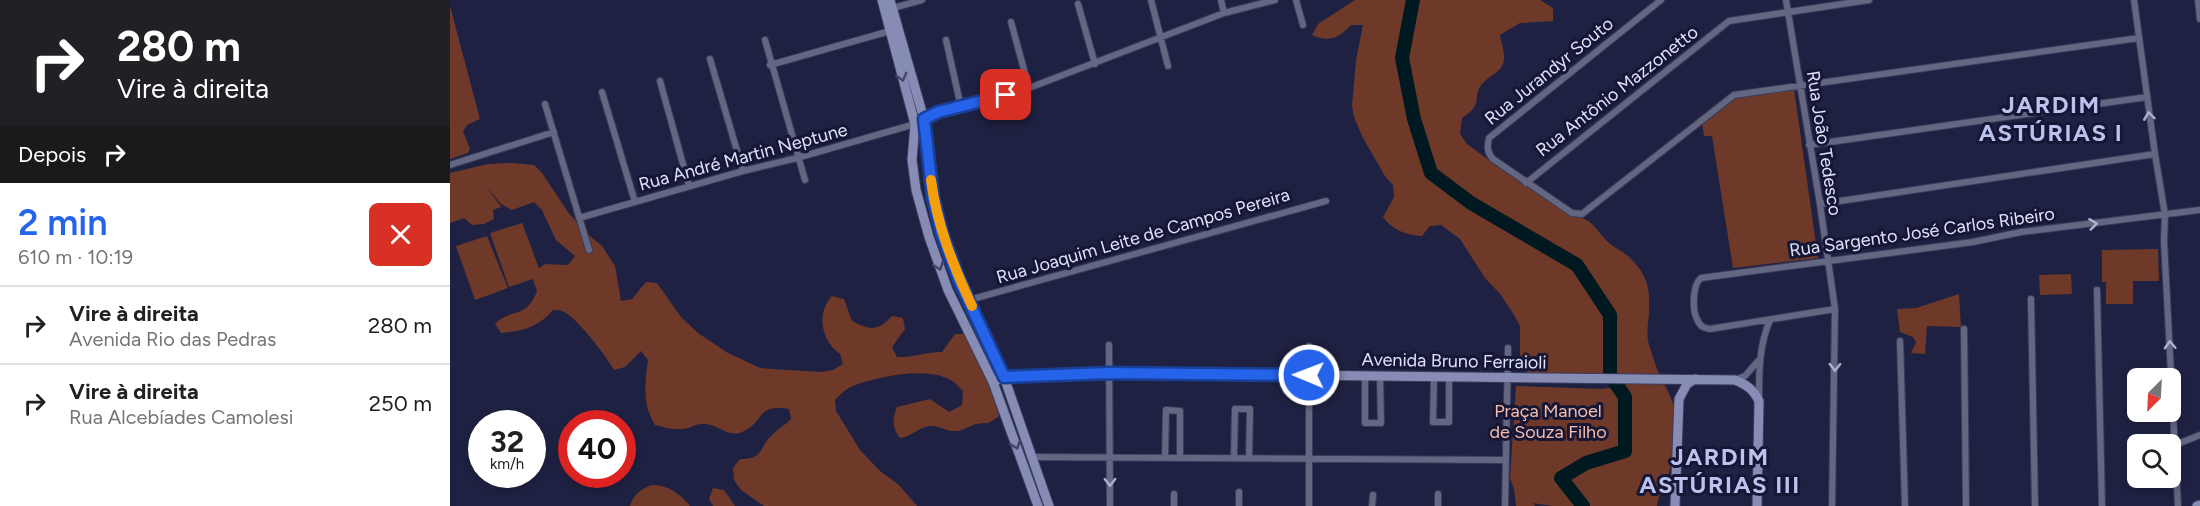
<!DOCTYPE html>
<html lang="pt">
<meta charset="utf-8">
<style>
body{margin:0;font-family:Figtree,sans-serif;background:#f2f2f2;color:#202124;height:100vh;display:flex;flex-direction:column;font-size:22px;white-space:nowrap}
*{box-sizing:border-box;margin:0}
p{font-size:20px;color:#757577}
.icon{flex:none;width:33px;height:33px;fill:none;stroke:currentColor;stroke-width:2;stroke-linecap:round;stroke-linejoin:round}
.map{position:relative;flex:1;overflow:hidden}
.drawer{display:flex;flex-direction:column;background:#fff;width:450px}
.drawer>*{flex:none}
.top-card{background:#202124;color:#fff;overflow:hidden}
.needle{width:39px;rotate:204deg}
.tools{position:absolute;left:1677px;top:368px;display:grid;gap:12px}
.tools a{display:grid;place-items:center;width:54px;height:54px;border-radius:9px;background:#fff;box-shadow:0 3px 9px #0003;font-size:30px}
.speed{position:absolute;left:18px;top:410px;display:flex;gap:12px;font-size:30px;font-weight:700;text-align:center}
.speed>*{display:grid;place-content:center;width:78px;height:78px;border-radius:50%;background:#fff;box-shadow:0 3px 9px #0003;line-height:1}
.speed small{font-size:15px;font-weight:400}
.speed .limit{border:9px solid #d22;background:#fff;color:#111}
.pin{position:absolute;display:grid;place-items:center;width:51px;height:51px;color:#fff;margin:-26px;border-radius:12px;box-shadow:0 3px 9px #0006}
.me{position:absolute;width:66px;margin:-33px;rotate:271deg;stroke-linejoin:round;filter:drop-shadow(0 0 4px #0008)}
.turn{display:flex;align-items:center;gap:21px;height:126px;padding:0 18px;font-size:27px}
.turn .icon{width:78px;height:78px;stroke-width:2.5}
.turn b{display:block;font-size:42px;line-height:51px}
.then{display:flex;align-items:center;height:57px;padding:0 18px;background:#0003;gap:12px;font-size:22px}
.round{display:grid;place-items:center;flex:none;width:63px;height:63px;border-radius:9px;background:#f2f2f2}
.summary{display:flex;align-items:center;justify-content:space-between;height:102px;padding:0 18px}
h1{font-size:36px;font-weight:600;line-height:45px;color:#2563eb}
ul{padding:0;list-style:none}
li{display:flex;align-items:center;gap:18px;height:78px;padding:0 18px;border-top:2px solid #e0e0e0}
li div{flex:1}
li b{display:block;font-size:22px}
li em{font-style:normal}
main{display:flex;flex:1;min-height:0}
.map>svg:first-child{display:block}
.green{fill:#6e3928}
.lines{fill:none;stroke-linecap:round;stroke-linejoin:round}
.river{stroke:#001820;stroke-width:14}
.street-casing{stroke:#3a3c5c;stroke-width:8}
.secondary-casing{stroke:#3a3c5c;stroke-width:11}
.street{stroke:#636781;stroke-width:6}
.secondary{stroke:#878cb5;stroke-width:9}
.oneway{stroke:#434669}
.oneway2{stroke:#adb1c9}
.route-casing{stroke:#184099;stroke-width:15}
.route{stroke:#2563eb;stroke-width:10}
.slow{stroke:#f59e0b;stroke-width:10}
.labels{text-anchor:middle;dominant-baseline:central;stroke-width:6;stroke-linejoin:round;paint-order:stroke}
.street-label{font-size:18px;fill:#dfe3f9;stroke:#161737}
.park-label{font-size:18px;fill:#f7bdaa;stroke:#161737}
.district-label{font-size:24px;font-weight:bold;letter-spacing:1.5px;fill:#bcc2ee;stroke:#161737}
</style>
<main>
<section class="drawer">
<div class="top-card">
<div class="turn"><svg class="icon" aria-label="right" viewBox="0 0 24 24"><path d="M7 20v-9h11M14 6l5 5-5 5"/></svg><div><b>280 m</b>Vire à direita</div></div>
<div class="then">Depois<svg class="icon" aria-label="right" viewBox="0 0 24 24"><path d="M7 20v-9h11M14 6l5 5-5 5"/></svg></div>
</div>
<div class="summary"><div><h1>2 min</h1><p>610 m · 10:19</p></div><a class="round" style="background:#d93025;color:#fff"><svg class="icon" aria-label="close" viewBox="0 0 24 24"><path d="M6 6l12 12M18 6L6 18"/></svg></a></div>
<ul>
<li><svg class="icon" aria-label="right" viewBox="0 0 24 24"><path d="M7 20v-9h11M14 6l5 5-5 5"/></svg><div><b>Vire à direita</b><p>Avenida Rio das Pedras</p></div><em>280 m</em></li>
<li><svg class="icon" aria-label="right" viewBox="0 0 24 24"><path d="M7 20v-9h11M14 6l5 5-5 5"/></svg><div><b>Vire à direita</b><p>Rua Alcebíades Camolesi</p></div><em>250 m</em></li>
</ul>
</section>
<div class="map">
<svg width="1750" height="506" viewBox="0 0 1750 506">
<rect width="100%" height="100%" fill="#1f2142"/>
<path class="green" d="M 905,0 L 1090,0 L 1103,8 L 1103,21 L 1070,23 L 1050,35 C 1051,42 1055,52 1054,59 C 1053,72 1040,75 1033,83 C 1020,97 1036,103 1012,118 L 1010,134 L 1017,144 L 1055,172 L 1124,215 C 1147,222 1144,229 1159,243 C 1165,248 1172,251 1178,256 C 1198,275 1200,287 1199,313 C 1198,325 1196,334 1199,345 C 1203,355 1205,366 1210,375 C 1216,388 1225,403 1226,417 C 1227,435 1225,455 1219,472 C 1215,484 1209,493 1207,506 L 1102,506 L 1083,503 L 1085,506 L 1066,506 L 1064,489 L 1060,478 L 1066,386 L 1152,389 L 1174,386 L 1175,375 L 1164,373 L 1153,377 L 1085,376 L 1074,371 L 1070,360 L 1070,326 L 1064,315 L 1051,295 L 1035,278 L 1010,239 L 991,225 L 980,226 L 972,236 C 956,235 942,230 933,217 L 944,197 L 943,185 L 935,176 L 913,138 L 904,117 L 902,106 L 906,60 L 913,25 L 901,25 C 889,38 879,43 862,35 L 868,24 Z
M 0,6 L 30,119 L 17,125 L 13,131 L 20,149 L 18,153 L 0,159 Z
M 1344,89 L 1368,258 L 1283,268 L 1262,136 L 1254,136 L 1252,123 L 1285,97 Z
M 61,163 L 84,165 L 92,173 L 118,212 L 134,231 L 152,246 L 165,266 L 171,301 L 182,299 L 196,282 L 207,283 L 231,317 L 248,333 L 278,353 L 310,368 L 370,372 L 383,370 L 393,364 L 390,354 C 371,341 366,313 382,296 L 394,299 L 402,321 C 420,330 427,332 442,316 L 453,318 L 455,329 L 442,347 L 447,357 C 462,358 476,352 492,352 L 505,334 L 516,334 L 533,365 L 535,376 L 550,406 L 548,417 C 535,426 538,422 526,424 C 518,426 512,432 503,431 C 496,431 488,425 480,426 C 469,427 463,436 450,438 C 442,427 442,419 447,407 L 480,399 L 499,412 L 512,405 L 513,391 C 507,385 502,379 494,377 C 470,368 426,377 403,386 C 395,389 390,395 385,400 L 386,411 L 410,450 L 430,471 L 449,485 L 467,506 L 314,506 L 291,490 L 284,480 L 283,468 L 290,459 C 315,459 308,448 322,435 C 328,429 335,425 341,419 L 339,409 C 305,403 315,423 292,432 C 279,438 268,425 256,424 C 248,423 245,426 238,428 C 227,431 216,428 205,425 C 192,404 195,384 198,360 L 191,351 L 175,367 L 164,370 C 156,356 126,316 112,311 C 109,310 106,310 103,310 C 89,327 73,331 51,333 L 45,324 C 62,307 76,320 87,291 L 83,279 L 59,287 L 40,233 L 72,223 L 89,268 L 95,264 L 118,265 L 125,256 L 106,240 L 92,210 L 84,202 L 62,210 L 51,204 L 37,187 L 51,207 L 43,210 L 44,219 L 34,224 L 22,225 L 14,218 L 0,223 L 0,173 L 38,164 Z
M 37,236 L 58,288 L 25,300 L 6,246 Z
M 1708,249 L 1709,281 L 1683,281 L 1683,304 L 1656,304 L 1656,282 L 1652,282 L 1652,250 Z
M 1621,274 L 1622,294 L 1590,295 L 1589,275 Z
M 1509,294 L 1511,327 L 1477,326 L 1475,354 L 1461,353 L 1466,342 L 1463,337 L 1450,332 L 1447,309 L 1466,308 Z
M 201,485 C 219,485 229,493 240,506 L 180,506 C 184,494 190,490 201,485 Z
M 263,488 L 274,490 L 285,506 L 263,506 L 259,499 Z"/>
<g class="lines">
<path class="river" d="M 963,0 L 952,58 L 964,119 L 981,173 L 1021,203 L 1127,265 L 1160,315 L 1160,375 L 1175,397 L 1175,451 L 1136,463 L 1111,478 L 1133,506"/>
<g class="street-casing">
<path id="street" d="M 701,0 L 718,66
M 771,0 L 774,13
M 846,0 L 853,25
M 1211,0 L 1039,138 C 1037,147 1037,152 1043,159 L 1122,213 L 1132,214 L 1284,95 L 1689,38
M 1336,0 L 1370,204 L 1385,309 L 1382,506
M 1684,0 L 1705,154 L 1715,215 L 1714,241 L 1728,506
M 1748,0 L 1750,19
M 628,4 L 645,64
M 443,8 L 472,0
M 561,22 L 579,88
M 315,40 L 355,180
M 496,40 L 511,107
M 260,59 L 293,171
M 320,65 L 440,31
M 210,81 L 239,186
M 152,92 L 185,202
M 95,104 L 139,250
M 1359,145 L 1697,97
M 0,165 L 104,132
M 1076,183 L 1279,21 L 1419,0
M 1370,204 L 1705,154
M 129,218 L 293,171 L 347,158 L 465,124 L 488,112 L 579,88 L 774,13 L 825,0
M 1647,290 L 1652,506
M 1581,299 L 1585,506
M 519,300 L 876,201
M 1385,309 L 1260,329 C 1255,328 1250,327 1248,321 C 1242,312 1242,285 1251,278 L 1523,242 L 1571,232 L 1750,210
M 1514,329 L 1516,506
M 1450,341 L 1455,506
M 659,345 L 660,506
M 859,346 L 859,506
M 915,376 L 915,423 L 931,423 L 930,376
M 984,377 L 983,422 L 999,422 L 999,377
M 1285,380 L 1295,376 L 1308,361
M 1309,399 C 1309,371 1309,346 1320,320
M 1725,445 L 1750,435
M 583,457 L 1056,460
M 715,457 L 716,410 L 730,411 L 730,457
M 784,458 L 785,409 L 800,409 L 799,458
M 724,506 L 724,494
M 789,506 L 789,492
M 922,506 L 923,495
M 988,506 L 988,494
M 1055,506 L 1058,348"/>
</g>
<g class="secondary-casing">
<path id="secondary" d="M 432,0 L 465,124 L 462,160 L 466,190 L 479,237 L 498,290 L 543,382 L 588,506
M 440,0 L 474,119 L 483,198 L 492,234 L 509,280 L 554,377 L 599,506
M 543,382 L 554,377 L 658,373 L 1285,380 C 1297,385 1303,389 1309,401 L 1307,506
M 1225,506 L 1229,399 L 1237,384 L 1245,379
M 1747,506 L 1750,505"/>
</g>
<use href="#street" class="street"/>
<use href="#secondary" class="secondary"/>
</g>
<defs><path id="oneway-chevron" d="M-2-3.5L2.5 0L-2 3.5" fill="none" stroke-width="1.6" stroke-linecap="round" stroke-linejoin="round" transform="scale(1.5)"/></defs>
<g class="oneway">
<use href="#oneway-chevron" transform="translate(452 77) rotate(75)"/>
<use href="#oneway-chevron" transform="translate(489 266) rotate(69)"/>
<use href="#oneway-chevron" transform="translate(566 445) rotate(70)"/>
</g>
<g class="oneway2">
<use href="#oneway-chevron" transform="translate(1699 116) rotate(-98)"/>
<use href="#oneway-chevron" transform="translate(1643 224) rotate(-7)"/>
<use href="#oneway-chevron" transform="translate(1720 345) rotate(-93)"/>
<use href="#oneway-chevron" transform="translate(1385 367) rotate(91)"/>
<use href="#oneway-chevron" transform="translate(660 482) rotate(89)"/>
</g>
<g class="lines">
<g class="route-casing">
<path id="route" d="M 556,95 L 488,112 L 474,119 L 483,198 L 492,234 L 509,280 L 554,377 L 658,373 L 859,375"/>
</g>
<use href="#route" class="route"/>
<path class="slow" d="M 481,180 C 487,225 503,265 522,306"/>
</g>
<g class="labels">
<g class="street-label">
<text transform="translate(1099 71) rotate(-39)">Rua Jurandyr Souto</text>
<text transform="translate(1167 91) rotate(-38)">Rua Antônio Mazzonetto</text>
<text transform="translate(1374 143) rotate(81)">Rua João Tedesco</text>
<text transform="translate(293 157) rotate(-15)">Rua André Martin Neptune</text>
<text transform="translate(1472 232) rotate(-8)">Rua Sargento José Carlos Ribeiro</text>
<text transform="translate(693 236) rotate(-16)">Rua Joaquim Leite de Campos Pereira</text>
<text transform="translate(1004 361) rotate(1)">Avenida Bruno Ferraioli</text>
</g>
<g class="park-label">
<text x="1098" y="411">Praça Manoel<tspan x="1098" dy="21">de Souza Filho</tspan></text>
</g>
<g class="district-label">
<text x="1601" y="104">JARDIM<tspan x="1601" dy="28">ASTÚRIAS I</tspan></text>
<text x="1270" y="456">JARDIM<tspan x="1270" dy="28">ASTÚRIAS III</tspan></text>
</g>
</g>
</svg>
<div class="tools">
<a><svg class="needle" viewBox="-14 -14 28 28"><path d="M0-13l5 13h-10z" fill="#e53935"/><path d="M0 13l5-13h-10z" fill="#757577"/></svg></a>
<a><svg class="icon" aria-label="search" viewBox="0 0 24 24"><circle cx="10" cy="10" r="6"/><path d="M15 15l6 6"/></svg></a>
</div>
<div class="speed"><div>32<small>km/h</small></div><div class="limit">40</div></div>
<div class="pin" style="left:556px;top:95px;background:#d93025"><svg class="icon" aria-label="arrive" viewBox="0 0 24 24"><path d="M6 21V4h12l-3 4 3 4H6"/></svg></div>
<svg class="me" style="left:859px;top:375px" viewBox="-20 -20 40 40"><circle r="17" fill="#2563eb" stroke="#fff" stroke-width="3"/><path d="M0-11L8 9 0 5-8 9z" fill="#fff"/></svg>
</div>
</main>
